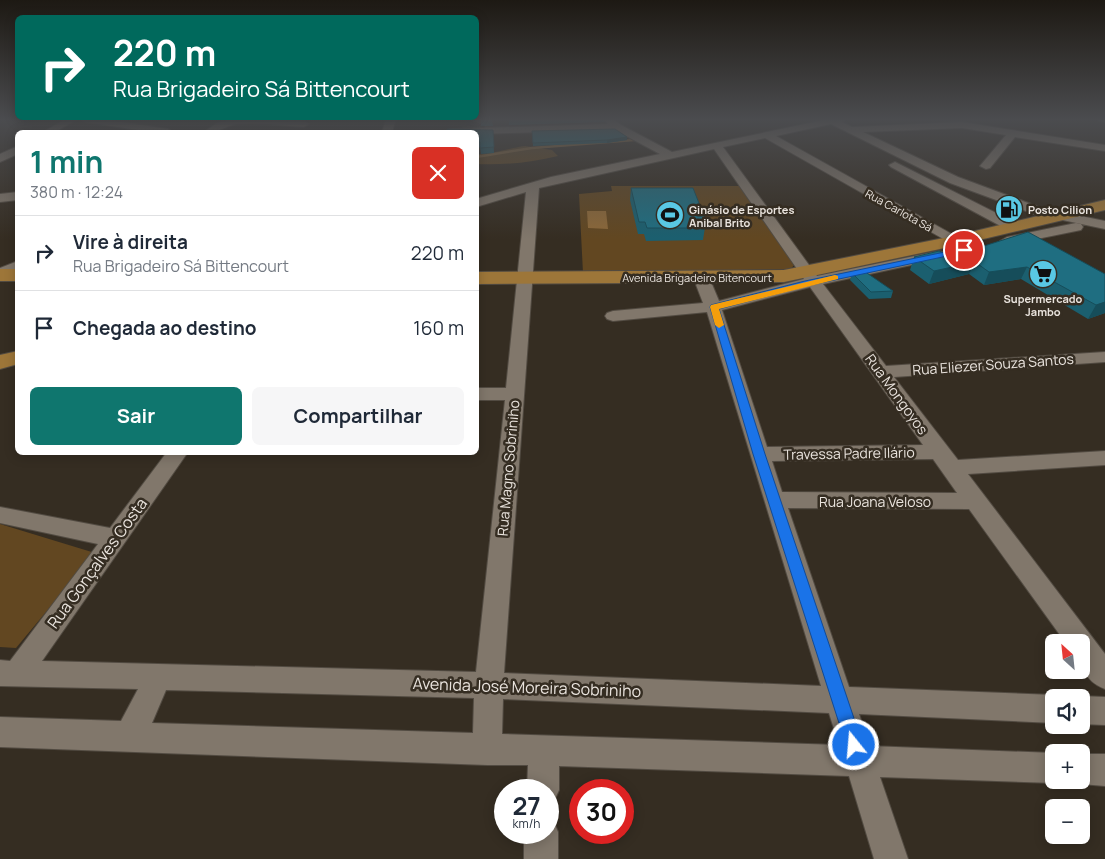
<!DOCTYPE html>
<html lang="pt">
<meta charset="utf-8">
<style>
body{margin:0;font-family:Manrope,sans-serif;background:#f6f6f7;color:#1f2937;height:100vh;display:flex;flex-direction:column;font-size:19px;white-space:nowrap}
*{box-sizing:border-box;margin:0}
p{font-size:16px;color:#747a83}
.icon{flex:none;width:28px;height:28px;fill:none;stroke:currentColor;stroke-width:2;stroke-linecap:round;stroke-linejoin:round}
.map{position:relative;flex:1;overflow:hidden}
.drawer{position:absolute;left:15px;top:130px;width:464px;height:325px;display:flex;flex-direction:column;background:#fff;border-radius:8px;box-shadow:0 2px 12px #0003}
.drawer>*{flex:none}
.top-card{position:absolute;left:15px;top:15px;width:464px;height:105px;border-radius:8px;box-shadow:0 2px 12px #0003;background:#00695c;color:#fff;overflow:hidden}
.needle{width:32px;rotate:333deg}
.tools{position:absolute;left:1045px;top:634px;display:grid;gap:10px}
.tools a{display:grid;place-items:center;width:45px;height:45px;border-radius:8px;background:#fff;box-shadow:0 2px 12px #0003;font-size:25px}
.speed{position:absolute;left:494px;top:779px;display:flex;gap:10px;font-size:25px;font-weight:700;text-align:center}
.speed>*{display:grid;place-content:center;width:65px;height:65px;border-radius:50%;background:#fff;box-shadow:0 2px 12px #0003;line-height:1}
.speed small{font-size:12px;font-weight:400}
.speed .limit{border:8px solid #d22;background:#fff;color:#111}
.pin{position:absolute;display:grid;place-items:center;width:42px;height:42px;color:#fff;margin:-21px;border:2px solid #fff;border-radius:50%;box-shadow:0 1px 5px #0007}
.me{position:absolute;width:55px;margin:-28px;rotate:343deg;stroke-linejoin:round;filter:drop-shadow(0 0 4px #0008)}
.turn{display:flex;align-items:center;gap:18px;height:105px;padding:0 15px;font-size:22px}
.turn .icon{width:65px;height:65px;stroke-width:2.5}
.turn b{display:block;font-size:35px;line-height:42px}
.round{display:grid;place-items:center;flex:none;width:52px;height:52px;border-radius:8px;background:#f6f6f7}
.overview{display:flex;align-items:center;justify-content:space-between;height:85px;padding:0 15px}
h1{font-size:30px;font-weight:700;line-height:38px;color:#0f766e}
.action{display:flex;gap:10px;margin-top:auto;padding:10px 15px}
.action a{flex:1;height:58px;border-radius:8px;background:#0f766e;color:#fff;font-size:20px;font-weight:700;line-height:58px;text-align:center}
.action a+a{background:#f6f6f7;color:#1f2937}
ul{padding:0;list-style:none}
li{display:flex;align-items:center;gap:15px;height:75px;padding:0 15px;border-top:1px solid #e0e1e3}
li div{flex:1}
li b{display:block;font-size:19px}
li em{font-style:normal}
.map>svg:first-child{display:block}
.green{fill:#624721}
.water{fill:#8c6839}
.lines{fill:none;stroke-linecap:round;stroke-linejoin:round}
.stream{stroke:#8c6839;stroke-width:2.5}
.minor-casing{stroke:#524b42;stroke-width:2}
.major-casing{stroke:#524b42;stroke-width:2}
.minor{fill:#81776b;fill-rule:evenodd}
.major{fill:#9d7639;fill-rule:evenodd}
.wall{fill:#1b5f6f}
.shaded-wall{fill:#164d5a}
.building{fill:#1f6e81;stroke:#164d5a}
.route{fill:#1a73e8;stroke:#114b97}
.slow{fill:#f59e0b}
.labels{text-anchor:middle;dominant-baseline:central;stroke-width:5;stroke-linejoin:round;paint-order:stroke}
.far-poi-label{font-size:11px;font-weight:bold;fill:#eae4de;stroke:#352d22;text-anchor:start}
.far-street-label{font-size:11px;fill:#eae4de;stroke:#352d22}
.street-label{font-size:14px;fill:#eae4de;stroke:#352d22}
.near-street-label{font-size:16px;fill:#eae4de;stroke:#352d22}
</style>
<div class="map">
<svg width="1105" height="859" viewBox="0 0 1105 859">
<rect width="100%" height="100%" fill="#352d22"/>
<path class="green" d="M 525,146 L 552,150 L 558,156 C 530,163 504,165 476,164 L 476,154 C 493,155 508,148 525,146 Z
M 611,186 L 739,186 L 794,265 L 791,269 L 583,273 L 579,194 L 612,191 Z
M 0,524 L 95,553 L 16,648 L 0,647 Z"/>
<path class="water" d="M 587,211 L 606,211 L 608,229 L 588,228 Z"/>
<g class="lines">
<path class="stream" d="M 476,157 L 532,148 L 634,140"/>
<g class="minor-casing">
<path id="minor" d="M 66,119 L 78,119 L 55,132 L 43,132 Z
M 80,119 L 101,119 L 168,129 L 173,132 L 151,132 L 85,122 Z
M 236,119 L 304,121 L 309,124 L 304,127 C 283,126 258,122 237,124 C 225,126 216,134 204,132 L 217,123 Z
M 386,119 L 396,119 L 392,132 L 382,132 Z
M 603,119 L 613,119 L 621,125 L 672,152 L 829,119 L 846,119 L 842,122 L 852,127 L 962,122 L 1105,145 L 1105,151 L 1015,137 L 990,168 L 986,169 L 980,166 L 1006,135 L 962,128 L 863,132 L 958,177 L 1042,208 L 1105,221 L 1105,229 L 1034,214 L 950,183 L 831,124 L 776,136 L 959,238 L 961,241 L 959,244 L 954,245 L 765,138 L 723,147 L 817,276 L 939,251 L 944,252 L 946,255 L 944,258 L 823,284 L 886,366 L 1105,352 L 1105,362 L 894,377 L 958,460 L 1105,451 L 1105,465 L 968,474 L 1105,654 L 1105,689 C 1082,680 1081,664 1081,642 L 1065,642 L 969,509 L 788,508 L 849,687 L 1054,695 L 1060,698 L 1054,698 L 1054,723 L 859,714 L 870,746 L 1054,753 L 1054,780 L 1062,780 L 1054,783 L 880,777 L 908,859 L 874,859 L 849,776 L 559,766 L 559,790 L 554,801 L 548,804 L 548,790 L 527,790 L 528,765 L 487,765 L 0,747 L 0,717 L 121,721 L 138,689 L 0,686 L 0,660 L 10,661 L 98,544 L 0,523 L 0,507 L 110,528 L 167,452 L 188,452 L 42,661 L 476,672 L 505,400 L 476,400 L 476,388 L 506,388 L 526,192 L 476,207 L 476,199 L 551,177 L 660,154 L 615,130 L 476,134 L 476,132 L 445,132 L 450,129 L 608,124 ZM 714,149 L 804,279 L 719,301 L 709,277 L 706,274 L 696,274 L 693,277 L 703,303 L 613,311 L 607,313 L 605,316 L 607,319 L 613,321 L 707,312 L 821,686 L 504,673 L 539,188 ZM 810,287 L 923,445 L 767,447 L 722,310 ZM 933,459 L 957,493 L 782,492 L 772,461 ZM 166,690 L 474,698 L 473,733 L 152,723 ZM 503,699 L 829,713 L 839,745 L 502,734 Z
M 1097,119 L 1105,119 L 1105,122 L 1098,121 Z
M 18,146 L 18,154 L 0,162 L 0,154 Z
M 895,162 L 1018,224 L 1020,227 L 1013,231 L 1008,230 L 891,167 L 889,165 Z
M 18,192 L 18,200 L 0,202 L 0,194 Z
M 1076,223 L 1081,224 L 1083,227 L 1081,230 L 1007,245 L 1000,241 L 1007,237 Z
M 18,261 L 18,271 L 0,278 L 0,268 Z
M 1081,696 L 1105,697 L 1105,725 L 1081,724 L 1081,698 L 1078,698 Z
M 1081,754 L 1105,754 L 1105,786 L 1081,784 L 1070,780 L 1081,780 Z
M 548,818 L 553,820 L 558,832 L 558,859 L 524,859 L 524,832 L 548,832 Z"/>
</g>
<g class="major-casing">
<path id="major" d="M 1105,200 L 1105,210 L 954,246 L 784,282 L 476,284 L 476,272 L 784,270 L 954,236 Z
M 0,269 L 18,269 L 18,281 L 0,281 Z
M 18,351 L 18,364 L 0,369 L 0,355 Z"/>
</g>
<use href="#minor" class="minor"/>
<use href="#major" class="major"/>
</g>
<path class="wall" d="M 481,119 L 492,119 L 493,126 L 481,126 Z
M 509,119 L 604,119 L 604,122 L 509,125 Z
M 493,130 L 494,153 L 481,154 L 480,147 L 476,147 L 476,132 Z
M 532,131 L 627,140 L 607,143 L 533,146 Z
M 631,188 L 706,221 L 703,240 L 646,241 L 644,234 L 638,234 L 630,200 Z
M 1028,232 L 1105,313 L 1088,319 L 1021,279 L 984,285 L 969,274 L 929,284 L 910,270 L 914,257 L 944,253 L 984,246 Z
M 852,273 L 893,291 L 891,298 L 869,299 L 850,280 Z"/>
<path class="shaded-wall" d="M 627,137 L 627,140 L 607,143 L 607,140 Z
M 975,262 L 969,274 L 929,284 L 934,271 Z
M 1027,267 L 1021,279 L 984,285 L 989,272 Z
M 1105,302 L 1105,313 L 1088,319 L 1096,305 Z"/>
<path class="building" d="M 447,129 L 493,130 L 494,147 L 480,148 L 480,142 L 476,142 L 476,132 L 447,132 Z
M 615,129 L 627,137 L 607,140 L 533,143 L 532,131 Z
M 631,188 L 693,188 L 706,221 L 702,221 L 705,228 L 647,228 L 645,222 L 639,222 Z
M 1028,232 L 1105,274 L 1105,302 L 1096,305 L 1027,267 L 989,272 L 975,262 L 934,271 L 914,257 L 939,251 L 944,253 L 981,244 L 984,246 Z
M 864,271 L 893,291 L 871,292 L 852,273 Z"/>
<linearGradient id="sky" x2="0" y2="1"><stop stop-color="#1d1913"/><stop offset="0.5" stop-color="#4b4c4f"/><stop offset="1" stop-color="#4b4c4f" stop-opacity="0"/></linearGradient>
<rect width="1105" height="239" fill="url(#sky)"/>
<path class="route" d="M 964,248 L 966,249 L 966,252 L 806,286 L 719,309 L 765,454 L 863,745 L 861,751 L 854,754 L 848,751 L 846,745 L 753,454 L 710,307 L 711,305 L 805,281 Z"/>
<path class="slow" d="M 835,275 L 838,276 L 838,279 L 719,309 L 724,325 L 719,328 L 715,325 L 710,307 L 711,305 Z"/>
<defs>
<g id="fuel-disc" transform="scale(1.4375)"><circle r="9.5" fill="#59c8e4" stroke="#352d22"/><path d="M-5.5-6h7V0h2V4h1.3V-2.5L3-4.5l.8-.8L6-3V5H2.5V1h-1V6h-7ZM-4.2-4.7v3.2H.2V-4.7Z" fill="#111"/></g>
<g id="stadium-disc" transform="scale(1.4375)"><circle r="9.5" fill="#59c8e4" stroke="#352d22"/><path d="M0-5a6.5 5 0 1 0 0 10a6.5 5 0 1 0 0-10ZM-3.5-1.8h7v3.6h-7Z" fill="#111"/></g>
<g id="supermarket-disc" transform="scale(1.4375)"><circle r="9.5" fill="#59c8e4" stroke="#352d22"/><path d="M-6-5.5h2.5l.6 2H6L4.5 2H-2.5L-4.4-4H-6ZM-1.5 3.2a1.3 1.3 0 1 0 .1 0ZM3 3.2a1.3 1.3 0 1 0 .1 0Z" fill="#111"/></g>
</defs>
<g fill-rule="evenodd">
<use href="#fuel-disc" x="1009" y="209"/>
<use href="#stadium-disc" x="670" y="215"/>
<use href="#supermarket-disc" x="1043" y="274"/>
</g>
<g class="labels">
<g class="far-poi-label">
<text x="689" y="209">Ginásio de Esportes<tspan x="689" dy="13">Anibal Brito</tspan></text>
<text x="1028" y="209">Posto Cilion</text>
<text x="1043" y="298" text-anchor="middle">Supermercado<tspan x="1043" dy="13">Jambo</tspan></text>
</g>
<g class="far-street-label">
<text transform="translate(899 210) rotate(29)">Rua Carlota Sá</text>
<text x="697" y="277">Avenida Brigadeiro Bitencourt</text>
</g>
<g class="street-label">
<text transform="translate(993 364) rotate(-4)">Rua Eliezer Souza Santos</text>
<text transform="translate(897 394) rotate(54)">Rua Mongoyos</text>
<text transform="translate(849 453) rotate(-1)">Travessa Padre Ilário</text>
<text transform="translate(508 468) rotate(-85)">Rua Magno Sobriniho</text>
<text x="875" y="501">Rua Joana Veloso</text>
</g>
<g class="near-street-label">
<text transform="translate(97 563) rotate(-54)">Rua Gonçalves Costa</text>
<text transform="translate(527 687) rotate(2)">Avenida José Moreira Sobriniho</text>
</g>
</g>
</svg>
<div class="tools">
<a><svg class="needle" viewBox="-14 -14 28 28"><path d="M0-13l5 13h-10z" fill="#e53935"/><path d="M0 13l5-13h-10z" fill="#747a83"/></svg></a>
<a><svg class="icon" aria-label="sound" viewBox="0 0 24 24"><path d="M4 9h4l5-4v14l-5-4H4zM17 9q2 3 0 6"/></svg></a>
<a>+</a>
<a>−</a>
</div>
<div class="speed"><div>27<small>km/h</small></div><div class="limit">30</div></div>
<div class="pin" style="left:964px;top:250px;background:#d93025"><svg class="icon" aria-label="arrive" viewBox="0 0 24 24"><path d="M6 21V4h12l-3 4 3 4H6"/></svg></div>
<svg class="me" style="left:854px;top:745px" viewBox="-20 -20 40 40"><circle r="17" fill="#1a73e8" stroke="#fff" stroke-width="3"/><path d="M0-11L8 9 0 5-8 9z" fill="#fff"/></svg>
<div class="top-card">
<div class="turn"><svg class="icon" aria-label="right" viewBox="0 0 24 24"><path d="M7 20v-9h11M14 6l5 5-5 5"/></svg><div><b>220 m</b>Rua Brigadeiro Sá Bittencourt</div></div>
</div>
<section class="drawer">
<div class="overview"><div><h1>1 min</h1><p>380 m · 12:24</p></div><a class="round" style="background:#d93025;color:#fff"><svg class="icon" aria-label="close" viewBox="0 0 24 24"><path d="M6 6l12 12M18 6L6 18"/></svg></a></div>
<ul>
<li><svg class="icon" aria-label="right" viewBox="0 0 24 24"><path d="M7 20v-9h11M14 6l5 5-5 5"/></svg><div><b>Vire à direita</b><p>Rua Brigadeiro Sá Bittencourt</p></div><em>220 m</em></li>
<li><svg class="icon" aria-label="arrive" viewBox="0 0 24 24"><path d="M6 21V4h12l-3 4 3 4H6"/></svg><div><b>Chegada ao destino</b></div><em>160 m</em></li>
</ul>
<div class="action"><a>Sair</a><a>Compartilhar</a></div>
</section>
</div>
